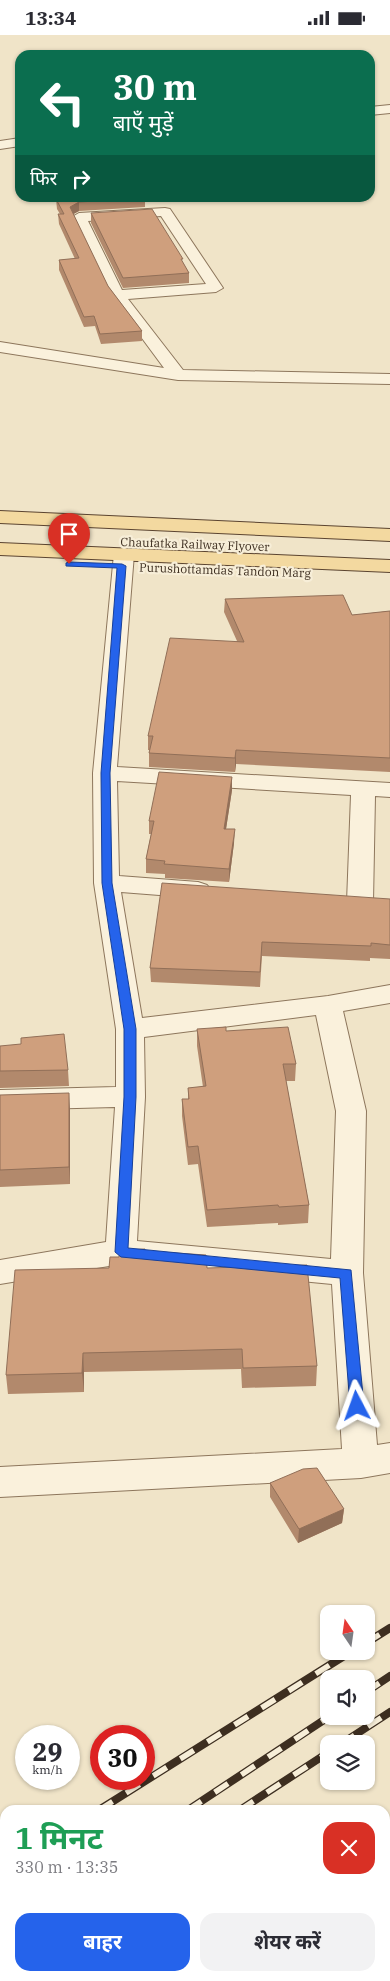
<!DOCTYPE html>
<html lang="hi">
<meta charset="utf-8">
<style>
body{margin:0;font-family:"IBM Plex Serif","Noto Sans Devanagari",serif;background:#f2f2f3;color:#2b2b33;height:100vh;display:flex;flex-direction:column;font-size:19px;white-space:nowrap}
*{box-sizing:border-box;margin:0}
p{font-size:16px;color:#7c7c81}
.icon{flex:none;width:28px;height:28px;fill:none;stroke:currentColor;stroke-width:2;stroke-linecap:round;stroke-linejoin:round}
.map{position:relative;flex:1;overflow:hidden}
.sheet{position:absolute;left:0px;top:1770px;width:390px;height:176px;display:flex;flex-direction:column;background:#fff;border-radius:15px 15px 0 0;box-shadow:0 1px 4px #0004}
.sheet>*{flex:none}
.top-card{position:absolute;left:15px;top:15px;width:360px;height:152px;border-radius:15px;box-shadow:0 1px 4px #0004;background:#0b6e4f;color:#fff;overflow:hidden}
.needle{width:32px;rotate:347deg}
.buttons{position:absolute;left:320px;top:1570px;display:grid;gap:10px}
.buttons a{display:grid;place-items:center;width:55px;height:55px;border-radius:10px;background:#fff;box-shadow:0 1px 4px #0004;font-size:25px}
.speed{position:absolute;left:15px;top:1690px;display:flex;gap:10px;font-size:25px;font-weight:700;text-align:center}
.speed>*{display:grid;place-content:center;width:65px;height:65px;border-radius:50%;background:#fff;box-shadow:0 1px 4px #0004;line-height:1}
.speed small{font-size:12px;font-weight:400}
.speed .limit{border:8px solid #d22;background:#fff;color:#111}
.pin{position:absolute;display:grid;place-items:center;width:42px;height:42px;color:#fff;margin:-51px -21px;border-radius:50% 50% 50% 0;rotate:-45deg;box-shadow:0 0 5px #0007}
.pin .icon{rotate:45deg}
.me{position:absolute;width:55px;margin:-28px;rotate:356deg;stroke-linejoin:round;filter:drop-shadow(0 0 4px #0008)}
.turn{display:flex;align-items:center;gap:18px;height:105px;padding:0 15px;font-size:22px}
.turn .icon{width:65px;height:65px;stroke-width:2.5}
.turn b{display:block;font-size:35px;line-height:42px}
.then{display:flex;align-items:center;height:48px;padding:0 15px;background:#0003;gap:10px;font-size:19px}
.round{display:grid;place-items:center;flex:none;width:52px;height:52px;border-radius:15px;background:#f2f2f3}
.overview{display:flex;align-items:center;justify-content:space-between;height:85px;padding:0 15px}
h1{font-size:30px;font-weight:700;line-height:38px;color:#1e9e55}
.cta{display:flex;gap:10px;margin-top:auto;padding:10px 15px}
.cta a{flex:1;height:58px;border-radius:15px;background:#2563eb;color:#fff;font-size:20px;font-weight:700;line-height:58px;text-align:center}
.cta a+a{background:#f2f2f3;color:#2b2b33}
.status{display:flex;justify-content:space-between;align-items:center;height:35px;padding:0 25px;background:#fff;direction:ltr}
.status svg{height:14px;fill:currentColor}
.map>svg:first-child{display:block}
.lines{fill:none;stroke-linecap:round;stroke-linejoin:round}
.minor-casing{stroke:#8d765c;stroke-width:2}
.major-casing{stroke:#5b4430;stroke-width:2}
.minor{fill:#faf1dc;fill-rule:evenodd}
.major{fill:#f3d9a0;fill-rule:evenodd}
.rail-casing{stroke:#3d2e20;stroke-width:8}
.rail{stroke:#f7eed8;stroke-width:5.5;stroke-dasharray:16;stroke-linecap:butt}
.wall{fill:#b2896c}
.shaded-wall{fill:#916f58}
.building{fill:#cf9f7d;stroke:#916f58}
.route{fill:#2563eb;stroke:#184099}
.labels{text-anchor:middle;dominant-baseline:central;stroke-width:4.5;stroke-linejoin:round;paint-order:stroke}
.far-street-label{font-size:12px;fill:#3d2e20;stroke:#f7eed8}
</style>
<div class="status"><b>13:34</b><svg viewBox="0 0 49 12"><path d="M0 12V9h3v3zM5 12V6h3v6zM10 12V3h3v9zM15 12V0h3v12zM26 1h20v11H26zM47 4h2v5h-2z"/></svg></div>
<div class="map">
<svg width="390" height="1946" viewBox="0 0 390 1946">
<rect width="100%" height="100%" fill="#f0e4c8"/>
<g class="lines">
<g class="minor-casing">
<path id="minor" d="M 390,70 L 390,78 L 370,80 L 370,72 Z
M 20,103 L 20,111 L 0,114 L 0,106 Z
M 165,173 L 170,174 L 223,253 L 216,257 L 128,264 L 183,335 L 390,339 L 390,349 L 178,345 L 0,317 L 0,307 L 164,333 L 110,260 L 72,182 L 79,178 ZM 161,181 L 206,249 L 122,255 L 88,186 Z
M 124,513 L 131,515 L 134,519 L 117,732 L 390,748 L 390,762 L 375,761 L 373,867 L 369,873 L 360,875 L 351,873 L 347,867 L 351,760 L 117,746 L 119,841 L 198,847 L 207,850 L 211,855 L 207,860 L 198,863 L 121,857 L 142,983 L 328,961 L 390,950 L 390,968 L 343,976 L 366,1076 L 363,1238 L 377,1410 L 390,1408 L 390,1438 L 361,1443 L 0,1462 L 0,1432 L 342,1414 L 332,1249 L 121,1229 L 0,1249 L 0,1225 L 106,1207 L 115,1072 L 0,1075 L 0,1055 L 116,1052 L 116,994 L 94,848 L 93,738 L 114,519 L 117,515 ZM 316,980 L 336,1076 L 331,1224 L 137,1206 L 145,1062 L 144,1002 Z
M 390,1894 L 390,1940 L 385,1942 L 383,1941 L 385,1941 L 385,1896 Z
M 332,1941 L 380,1941 L 378,1946 L 330,1946 Z"/>
</g>
<g class="major-casing">
<path id="major" d="M 0,476 L 390,494 L 390,506 L 0,488 Z
M 0,508 L 390,525 L 390,537 L 0,520 Z"/>
</g>
<use href="#minor" class="minor"/>
<use href="#major" class="major"/>
<g class="rail-casing">
<path id="rail" d="M 366,1608 L 390,1593
M 366,1657 L 390,1641
M 341,1709 L 390,1677
M 99,1775 L 352,1616
M 188,1775 L 330,1681
M 240,1775 L 329,1717
M 0,1832 L 5,1830
M 0,1886 L 5,1884
M 0,1925 L 5,1922"/>
</g>
<use href="#rail" class="rail"/>
</g>
<path class="wall" d="M 145,163 L 145,172 L 79,176 L 73,179 L 108,251 L 142,296 L 142,306 L 101,309 L 95,291 L 84,292 L 59,235 L 59,225 L 75,224 L 59,189 L 58,179 L 60,179 L 57,174 L 56,164 Z
M 91,178 L 183,228 L 189,238 L 189,248 L 123,253 L 91,188 Z
M 225,564 L 352,580 L 390,576 L 390,737 L 236,729 L 235,737 L 149,732 L 149,718 L 150,715 L 148,715 L 148,701 L 237,606 L 224,577 Z
M 232,742 L 232,755 L 226,794 L 234,808 L 229,847 L 165,843 L 165,839 L 146,838 L 146,824 L 151,799 L 149,799 L 149,786 Z
M 390,864 L 390,924 L 370,923 L 370,926 L 262,921 L 260,952 L 151,947 L 150,933 Z
M 197,994 L 226,996 L 296,1029 L 295,1046 L 286,1046 L 309,1170 L 308,1188 L 278,1190 L 278,1188 L 207,1192 L 198,1129 L 188,1130 L 182,1081 L 182,1064 L 188,1064 L 188,1053 L 203,1052 L 197,1011 Z
M 0,1011 L 68,1035 L 69,1051 L 0,1053 Z
M 0,1060 L 70,1075 L 70,1149 L 0,1152 Z
M 145,1216 L 207,1233 L 317,1331 L 316,1351 L 242,1353 L 241,1334 L 84,1337 L 84,1357 L 8,1359 L 6,1340 L 119,1222 Z
M 270,1448 L 344,1474 L 342,1488 L 298,1508 L 270,1462 Z"/>
<path class="shaded-wall" d="M 79,167 L 79,176 L 70,181 L 70,172 Z
M 236,715 L 236,729 L 235,737 L 235,723 Z
M 232,742 L 232,755 L 224,807 L 224,794 Z
M 235,794 L 234,808 L 229,847 L 229,834 Z
M 69,1058 L 70,1075 L 70,1149 L 69,1132 Z
M 83,1318 L 84,1337 L 84,1357 L 82,1338 Z
M 344,1474 L 342,1488 L 298,1508 L 299,1494 Z"/>
<path class="building" d="M 82,162 L 145,163 L 79,167 L 70,172 L 108,251 L 142,296 L 100,299 L 94,281 L 84,282 L 59,225 L 79,223 L 58,179 L 64,179 L 56,164 Z
M 152,174 L 183,224 L 181,224 L 189,238 L 123,243 L 91,178 Z
M 343,560 L 352,580 L 390,576 L 390,723 L 236,715 L 235,723 L 149,718 L 153,701 L 148,701 L 170,603 L 244,607 L 225,564 Z
M 159,737 L 232,742 L 224,794 L 235,794 L 229,834 L 164,829 L 165,826 L 146,824 L 154,786 L 149,786 Z
M 162,848 L 390,864 L 390,910 L 371,908 L 371,911 L 262,907 L 260,937 L 150,933 Z
M 226,992 L 226,996 L 288,992 L 296,1029 L 283,1029 L 309,1170 L 279,1172 L 278,1170 L 207,1175 L 198,1111 L 188,1112 L 182,1064 L 189,1064 L 188,1053 L 206,1051 L 197,994 Z
M 64,999 L 68,1035 L 0,1036 L 0,1011 L 21,1009 L 21,1003 Z
M 69,1058 L 69,1132 L 0,1135 L 0,1060 Z
M 145,1214 L 145,1216 L 206,1220 L 207,1233 L 307,1230 L 317,1331 L 243,1333 L 242,1314 L 83,1318 L 82,1338 L 6,1340 L 15,1235 L 109,1233 L 110,1222 L 119,1222 L 120,1215 Z
M 317,1433 L 344,1474 L 299,1494 L 270,1448 L 303,1434 Z"/>
<path class="route" d="M 69,527 L 122,529 L 126,531 L 110,738 L 112,848 L 136,994 L 136,1062 L 128,1213 L 351,1235 L 364,1371 L 362,1375 L 352,1375 L 350,1371 L 340,1243 L 121,1222 L 115,1217 L 124,1062 L 124,994 L 102,848 L 101,738 L 117,533 L 66,531 L 66,528 Z"/>
<g class="labels">
<g class="far-street-label">
<text transform="translate(195 509) rotate(2)">Chaufatka Railway Flyover</text>
<text transform="translate(225 535) rotate(2)">Purushottamdas Tandon Marg</text>
</g>
</g>
</svg>
<div class="buttons">
<a><svg class="needle" viewBox="-14 -14 28 28"><path d="M0-13l5 13h-10z" fill="#e53935"/><path d="M0 13l5-13h-10z" fill="#7c7c81"/></svg></a>
<a><svg class="icon" aria-label="sound" viewBox="0 0 24 24"><path d="M4 9h4l5-4v14l-5-4H4zM17 9q2 3 0 6"/></svg></a>
<a><svg class="icon" aria-label="layers" viewBox="0 0 24 24"><path d="M12 4l9 5-9 5-9-5zM3 14l9 5 9-5"/></svg></a>
</div>
<div class="speed"><div>29<small>km/h</small></div><div class="limit">30</div></div>
<div class="pin" style="left:69px;top:529px;background:#d93025"><svg class="icon" aria-label="arrive" viewBox="0 0 24 24"><path d="M6 21V4h12l-3 4 3 4H6"/></svg></div>
<svg class="me" style="left:357px;top:1371px" viewBox="-20 -20 40 40"><path d="M0-17L14 15 0 8-14 15z" fill="#2563eb" stroke="#fff" stroke-width="4"/></svg>
<div class="top-card">
<div class="turn"><svg class="icon" aria-label="left" viewBox="0 0 24 24"><path d="M17 20v-9H6M10 6l-5 5 5 5"/></svg><div><b>30 m</b>बाएँ मुड़ें</div></div>
<div class="then">फिर<svg class="icon" aria-label="right" viewBox="0 0 24 24"><path d="M7 20v-9h11M14 6l5 5-5 5"/></svg></div>
</div>
<section class="sheet">
<div class="overview"><div><h1>1 मिनट</h1><p>330 m · 13:35</p></div><a class="round" style="background:#d93025;color:#fff"><svg class="icon" aria-label="close" viewBox="0 0 24 24"><path d="M6 6l12 12M18 6L6 18"/></svg></a></div>
<div class="cta"><a>बाहर</a><a>शेयर करें</a></div>
</section>
</div>
